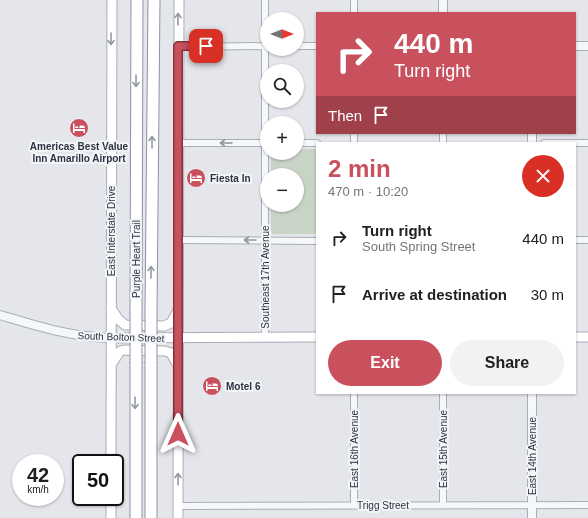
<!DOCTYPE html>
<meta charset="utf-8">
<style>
body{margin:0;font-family:Helvetica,sans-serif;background:#f2f2f2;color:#202124;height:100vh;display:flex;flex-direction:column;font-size:15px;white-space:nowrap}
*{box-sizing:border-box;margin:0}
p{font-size:13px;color:#757577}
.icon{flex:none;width:22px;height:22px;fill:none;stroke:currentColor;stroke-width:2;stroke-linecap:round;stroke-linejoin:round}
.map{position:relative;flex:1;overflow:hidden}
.details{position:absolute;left:316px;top:142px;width:260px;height:252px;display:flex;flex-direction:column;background:#fff;border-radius:0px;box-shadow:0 1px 3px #0004}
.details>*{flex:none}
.top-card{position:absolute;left:316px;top:12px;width:260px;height:122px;border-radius:0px;box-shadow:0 1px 3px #0004;background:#c9505d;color:#fff;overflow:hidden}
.needle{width:26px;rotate:90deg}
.controls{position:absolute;left:260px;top:12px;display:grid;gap:8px}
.controls a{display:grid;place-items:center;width:44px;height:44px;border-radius:50%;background:#fff;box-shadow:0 1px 3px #0004;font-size:20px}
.speed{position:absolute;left:12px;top:454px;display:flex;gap:8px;font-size:20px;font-weight:700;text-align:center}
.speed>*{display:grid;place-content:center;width:52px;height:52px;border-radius:50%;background:#fff;box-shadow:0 1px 3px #0004;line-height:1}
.speed small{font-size:10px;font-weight:400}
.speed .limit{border:2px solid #111;border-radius:6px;background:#fff;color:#111}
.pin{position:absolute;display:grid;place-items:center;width:34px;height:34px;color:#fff;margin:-17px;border-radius:8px;box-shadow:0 2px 6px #0006}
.me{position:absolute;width:44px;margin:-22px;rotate:0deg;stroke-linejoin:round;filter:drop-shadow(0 0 3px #0008)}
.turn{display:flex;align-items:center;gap:14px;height:84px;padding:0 12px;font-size:18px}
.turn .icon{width:52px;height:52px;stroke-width:2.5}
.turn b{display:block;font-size:28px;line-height:34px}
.then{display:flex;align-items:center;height:38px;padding:0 12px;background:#0003;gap:8px;font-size:15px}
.round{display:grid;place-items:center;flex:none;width:42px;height:42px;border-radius:21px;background:#f2f2f2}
.overview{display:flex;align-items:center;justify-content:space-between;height:68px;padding:0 12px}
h1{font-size:24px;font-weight:700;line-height:30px;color:#c9505d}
.action{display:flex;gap:8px;margin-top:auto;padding:8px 12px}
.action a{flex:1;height:46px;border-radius:24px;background:#c9505d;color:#fff;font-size:16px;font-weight:700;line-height:46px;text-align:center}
.action a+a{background:#f2f2f2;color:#202124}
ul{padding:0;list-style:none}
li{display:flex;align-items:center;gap:12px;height:56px;padding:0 12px}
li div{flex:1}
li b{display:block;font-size:15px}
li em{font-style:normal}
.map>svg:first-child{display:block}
.green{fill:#c8d4c5}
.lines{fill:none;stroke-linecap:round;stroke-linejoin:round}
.minor-casing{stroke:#a9adb5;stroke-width:8}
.tertiary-casing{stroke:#a9adb5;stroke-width:10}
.secondary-casing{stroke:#a9adb5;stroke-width:11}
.motorway-casing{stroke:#8c93a1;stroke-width:13}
.minor{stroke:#f6f7f9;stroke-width:6}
.tertiary{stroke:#f6f7f9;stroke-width:8}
.secondary{stroke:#fff;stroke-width:9}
.motorway{stroke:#fff;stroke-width:11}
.motorway-bridge-casing{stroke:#8c93a1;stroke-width:13;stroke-linecap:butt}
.motorway-bridge{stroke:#fff;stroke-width:11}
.oneway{stroke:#9699a1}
.oneway2{stroke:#91959e}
.route-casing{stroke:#83343c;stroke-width:10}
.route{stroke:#c9505d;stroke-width:7}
.labels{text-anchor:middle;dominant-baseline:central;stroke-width:4;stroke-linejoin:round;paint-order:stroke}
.poi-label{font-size:10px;font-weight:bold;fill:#2c3343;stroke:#f3f5f8;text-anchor:start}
.street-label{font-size:10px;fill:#2c3343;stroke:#f3f5f8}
</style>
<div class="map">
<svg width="588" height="518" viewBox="0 0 588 518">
<rect width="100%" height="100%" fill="#e4e6eb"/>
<path class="green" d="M 297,149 L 317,149 L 317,234 L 274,234 L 271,232 L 271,205 L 297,205 L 297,175 L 271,175 L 271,153 L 297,153 Z"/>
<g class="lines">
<g class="minor-casing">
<path id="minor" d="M 265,0 L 265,337
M 354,0 L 354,13
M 297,46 L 317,46
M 178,47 L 267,46
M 354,133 L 354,143
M 443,133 L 443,143
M 178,143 L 267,143
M 297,143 L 317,143
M 544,143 L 588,143
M 178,240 L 317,241
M 575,240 L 588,240
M 354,393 L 354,505
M 443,393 L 443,505
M 178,506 L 588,505"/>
</g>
<g class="tertiary-casing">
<path id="tertiary" d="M 443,0 L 443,13
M 575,46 L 588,46
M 532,133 L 532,143
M 0,315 C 37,326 71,337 110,338
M 532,393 L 532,518"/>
</g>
<g class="secondary-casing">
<path id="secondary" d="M 111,308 L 118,319 L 125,325 L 164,326 L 171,323 L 177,312
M 575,337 L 588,337
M 110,338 L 317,337
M 111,365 L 120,351 L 124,350 L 165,351 L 171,353 L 177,364
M 111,463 L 112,0
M 111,497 L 111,518
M 178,518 L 179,0"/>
</g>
<g class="motorway-casing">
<path id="motorway" d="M 136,311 L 137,0
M 151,311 L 154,0
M 136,364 L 136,518
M 151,364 L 151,518"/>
</g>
<use href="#minor" class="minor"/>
<use href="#tertiary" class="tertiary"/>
<use href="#secondary" class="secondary"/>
<use href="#motorway" class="motorway"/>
<g class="motorway-bridge-casing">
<path id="motorway-bridge" d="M 136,311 L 136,364
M 151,311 L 151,364"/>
</g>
<use href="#motorway-bridge" class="motorway-bridge"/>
</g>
<defs><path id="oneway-shaft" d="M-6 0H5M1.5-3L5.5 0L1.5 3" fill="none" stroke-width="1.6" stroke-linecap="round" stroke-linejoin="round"/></defs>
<g class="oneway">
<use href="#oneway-shaft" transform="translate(178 19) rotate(-89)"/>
<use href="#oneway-shaft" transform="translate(111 39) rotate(90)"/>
<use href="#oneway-shaft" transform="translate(136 81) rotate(90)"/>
<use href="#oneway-shaft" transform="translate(152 142) rotate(-90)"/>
<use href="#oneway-shaft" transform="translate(151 272) rotate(-90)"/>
<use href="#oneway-shaft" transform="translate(135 403) rotate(90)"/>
<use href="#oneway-shaft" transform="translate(178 479) rotate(-90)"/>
</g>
<g class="oneway2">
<use href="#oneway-shaft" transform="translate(226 143) rotate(-180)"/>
<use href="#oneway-shaft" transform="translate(250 240) rotate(-180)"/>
</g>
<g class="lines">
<g class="route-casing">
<path id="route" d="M 178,434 L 178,46 L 206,46"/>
</g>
<use href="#route" class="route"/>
</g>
<defs>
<g id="hotel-disc" transform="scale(1)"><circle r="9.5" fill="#c9505d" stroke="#f3f5f8"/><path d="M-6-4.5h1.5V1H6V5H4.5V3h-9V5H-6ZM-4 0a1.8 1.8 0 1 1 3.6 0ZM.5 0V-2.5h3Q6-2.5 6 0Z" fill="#fff"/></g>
</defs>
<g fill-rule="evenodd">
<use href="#hotel-disc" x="79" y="128"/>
<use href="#hotel-disc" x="196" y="178"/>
<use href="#hotel-disc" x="212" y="386"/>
</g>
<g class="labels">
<g class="poi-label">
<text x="79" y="146" text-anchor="middle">Americas Best Value<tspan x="79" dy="12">Inn Amarillo Airport</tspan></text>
<text x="210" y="178">Fiesta In</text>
<text x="226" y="386">Motel 6</text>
</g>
<g class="street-label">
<text transform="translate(111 231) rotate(-90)">East Interstate Drive</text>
<text transform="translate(136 259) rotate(-90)">Purple Heart Trail</text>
<text transform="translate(265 277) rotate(-90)">Southeast 17th Avenue</text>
<text transform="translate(121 337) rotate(2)">South Bolton Street</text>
<text transform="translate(354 449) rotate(-90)">East 16th Avenue</text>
<text transform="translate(443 449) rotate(-90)">East 15th Avenue</text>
<text transform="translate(532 456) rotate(-90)">East 14th Avenue</text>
<text x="383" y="505">Trigg Street</text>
</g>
</g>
</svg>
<div class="controls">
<a><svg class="needle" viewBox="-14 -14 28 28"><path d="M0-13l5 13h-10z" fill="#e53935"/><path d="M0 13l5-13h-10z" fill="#757577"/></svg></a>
<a><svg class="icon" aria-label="search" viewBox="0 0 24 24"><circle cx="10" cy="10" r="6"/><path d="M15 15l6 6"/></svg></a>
<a>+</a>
<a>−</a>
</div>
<div class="speed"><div>42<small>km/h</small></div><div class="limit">50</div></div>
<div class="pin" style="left:206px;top:46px;background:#d93025"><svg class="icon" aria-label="arrive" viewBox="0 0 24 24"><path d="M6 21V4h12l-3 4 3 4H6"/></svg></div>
<svg class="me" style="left:178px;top:434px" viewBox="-20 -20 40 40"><path d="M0-17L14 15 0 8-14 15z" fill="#c9505d" stroke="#fff" stroke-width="4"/></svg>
<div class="top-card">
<div class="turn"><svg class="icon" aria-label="right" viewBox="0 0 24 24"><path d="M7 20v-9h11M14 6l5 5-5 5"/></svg><div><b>440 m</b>Turn right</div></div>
<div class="then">Then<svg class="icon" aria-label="arrive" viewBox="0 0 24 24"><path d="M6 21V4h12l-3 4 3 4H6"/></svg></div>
</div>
<section class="details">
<div class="overview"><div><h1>2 min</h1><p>470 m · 10:20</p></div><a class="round" style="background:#d93025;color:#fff"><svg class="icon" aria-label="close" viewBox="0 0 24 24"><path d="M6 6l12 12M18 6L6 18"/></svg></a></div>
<ul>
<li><svg class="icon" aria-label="right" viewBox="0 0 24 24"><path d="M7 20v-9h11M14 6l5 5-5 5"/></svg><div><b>Turn right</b><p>South Spring Street</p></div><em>440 m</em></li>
<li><svg class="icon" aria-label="arrive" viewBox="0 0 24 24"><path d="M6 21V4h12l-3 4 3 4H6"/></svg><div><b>Arrive at destination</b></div><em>30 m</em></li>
</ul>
<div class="action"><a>Exit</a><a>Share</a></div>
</section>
</div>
